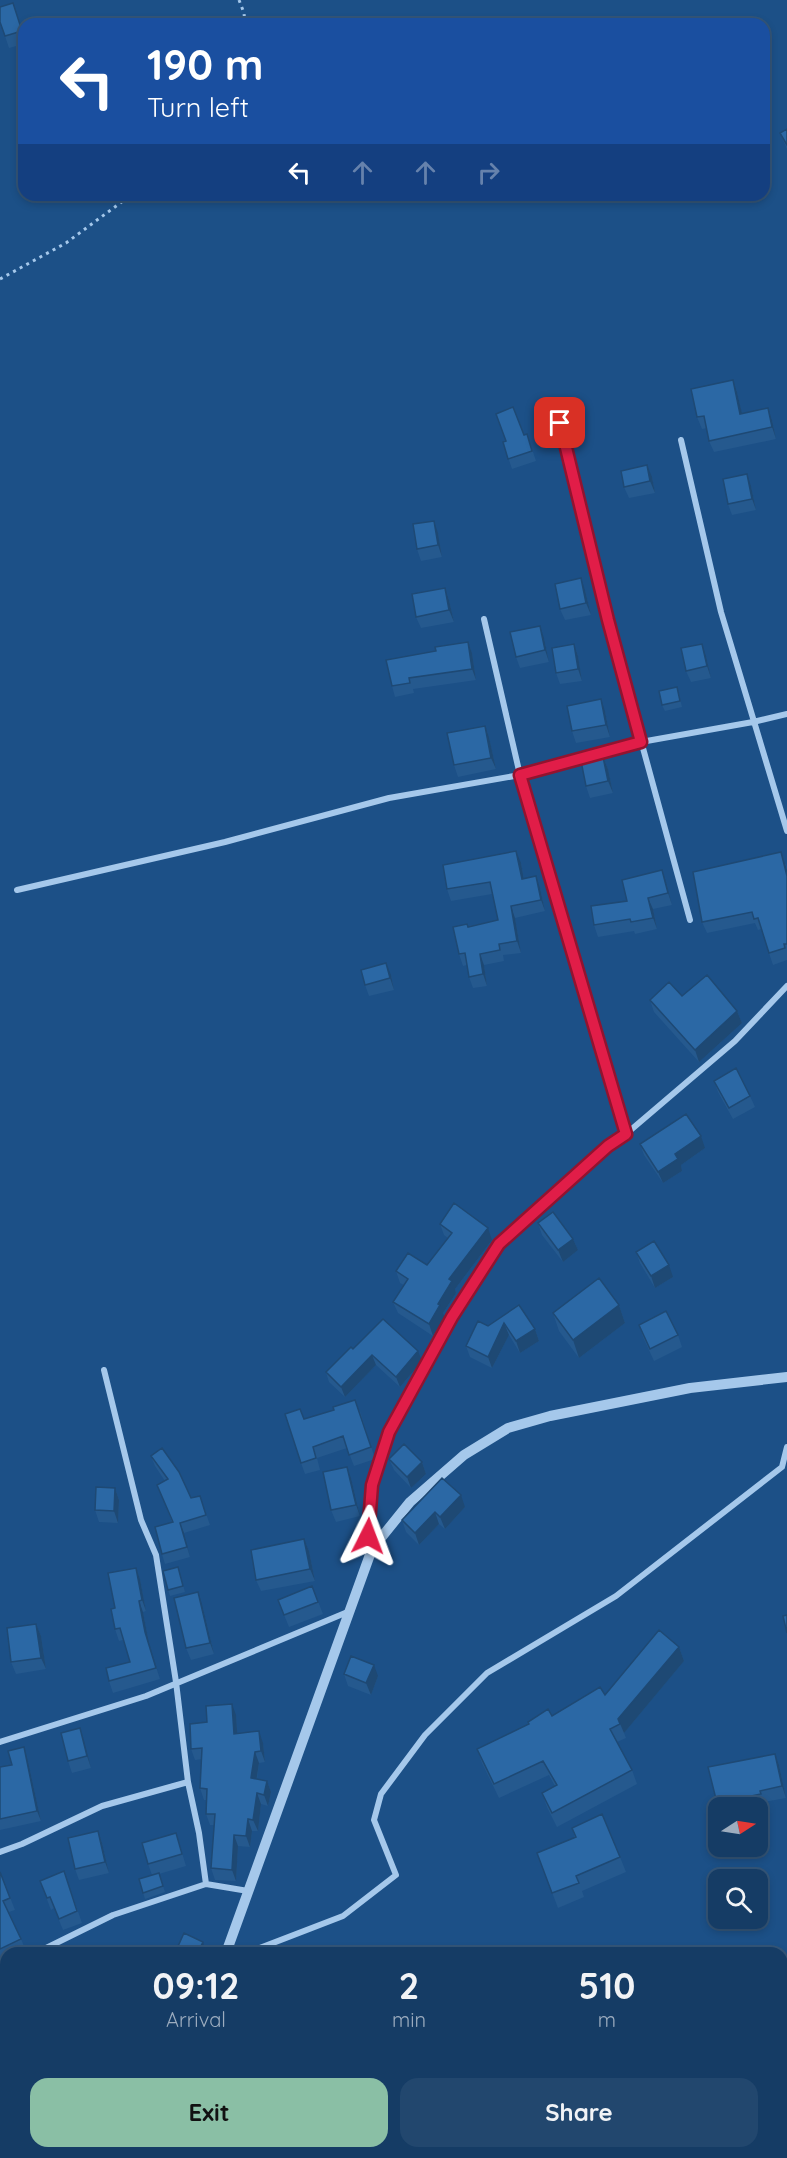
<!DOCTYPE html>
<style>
body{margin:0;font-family:Quicksand,sans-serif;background:#22476e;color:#f1f3f6;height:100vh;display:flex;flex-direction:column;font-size:22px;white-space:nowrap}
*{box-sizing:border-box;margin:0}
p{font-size:20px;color:#9dadbf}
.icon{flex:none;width:33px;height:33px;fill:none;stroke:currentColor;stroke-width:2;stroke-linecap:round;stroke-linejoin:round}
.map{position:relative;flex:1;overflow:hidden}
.panel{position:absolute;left:0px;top:1947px;width:788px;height:212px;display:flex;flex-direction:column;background:#153c65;border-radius:18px 18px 0 0;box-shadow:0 3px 9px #0003,0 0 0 2px #345679}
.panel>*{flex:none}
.hud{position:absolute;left:18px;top:18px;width:752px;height:183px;border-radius:18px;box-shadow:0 3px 9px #0003,0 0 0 2px #345679;background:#1a4fa0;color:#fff;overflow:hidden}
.needle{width:39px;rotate:78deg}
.tools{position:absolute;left:708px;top:1797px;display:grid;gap:12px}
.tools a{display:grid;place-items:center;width:60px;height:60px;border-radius:12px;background:#153c65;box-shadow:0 3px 9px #0003,0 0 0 2px #345679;font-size:30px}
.pin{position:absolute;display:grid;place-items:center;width:51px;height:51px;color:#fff;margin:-26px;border-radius:12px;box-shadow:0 3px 9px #0006}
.me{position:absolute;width:66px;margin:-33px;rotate:3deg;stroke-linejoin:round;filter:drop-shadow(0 0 4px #0008)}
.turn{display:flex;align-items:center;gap:21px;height:126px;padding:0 30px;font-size:27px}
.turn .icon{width:78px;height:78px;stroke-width:2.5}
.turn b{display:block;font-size:42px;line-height:51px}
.lanes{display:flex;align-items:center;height:57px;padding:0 30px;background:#0003;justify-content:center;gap:30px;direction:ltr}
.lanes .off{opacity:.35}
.eta{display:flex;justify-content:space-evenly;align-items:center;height:102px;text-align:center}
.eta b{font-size:36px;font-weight:700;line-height:42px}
.button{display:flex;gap:12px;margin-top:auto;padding:12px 30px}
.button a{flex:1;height:69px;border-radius:18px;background:#8abfa5;color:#111;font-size:24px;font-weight:700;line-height:69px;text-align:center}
.button a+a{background:#22476e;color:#f1f3f6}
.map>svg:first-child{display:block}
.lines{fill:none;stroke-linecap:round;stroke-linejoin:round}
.path{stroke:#a5c8eb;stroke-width:3;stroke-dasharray:3 4.5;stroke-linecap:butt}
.minor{stroke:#a5c8eb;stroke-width:6}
.tertiary{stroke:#a5c8eb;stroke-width:10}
.wall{fill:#25598e}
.shaded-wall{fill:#1e4974}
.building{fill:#2b68a5;stroke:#1e4974;stroke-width:1.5}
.route-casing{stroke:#92132f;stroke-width:15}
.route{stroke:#e11d48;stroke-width:10}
</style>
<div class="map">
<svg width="787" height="2158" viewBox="0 0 787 2158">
<rect width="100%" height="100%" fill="#1c5087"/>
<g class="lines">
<path class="path" d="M 239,0 L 244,13 L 245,24
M 0,279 L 66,243 L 131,195"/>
<path class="minor" d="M 560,423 L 608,620 L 690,920
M 681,440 L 721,612 L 787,831
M 484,619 L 520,775 L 626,1134
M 17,890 L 225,842 L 389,798 L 520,775 L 641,742 L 753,722 L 787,714
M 104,1370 L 141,1520 L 156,1555 L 176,1682 L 188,1782 L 199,1833 L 206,1884 L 248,1891
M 372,1549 L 368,1536 L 372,1485 L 389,1432 L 452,1317 L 499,1244 L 608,1146 L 626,1134 L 735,1041 L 787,986
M 0,1742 L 146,1696 L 350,1611
M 0,1852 L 22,1844 L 102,1806 L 188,1782
M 36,1953 L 113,1915 L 206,1884
M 247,1953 L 343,1916 L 396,1875 L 374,1820 L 381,1794 L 425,1735 L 487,1673 L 616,1596 L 782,1467 L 787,1447
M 0,1969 L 6,1966
M 350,2152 L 354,2158
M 0,2156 L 1,2158"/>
<path class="tertiary" d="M 226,1953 L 372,1549 L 410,1502 L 464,1455 L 508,1428 L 550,1416 L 690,1388 L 787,1377
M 73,2158 L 81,2152"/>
</g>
<path class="wall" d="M 13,3 L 24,35 L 24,44 L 9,48 L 5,36 Z
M 787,129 L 787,149 L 780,133 Z
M 733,380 L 737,392 L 742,414 L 768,408 L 772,420 L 776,439 L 714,452 L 709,441 L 707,428 L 702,429 L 697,417 Z
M 527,434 L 536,461 L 512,469 L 503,442 Z
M 652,477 L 655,493 L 629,498 L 624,487 Z
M 751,486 L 756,510 L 732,515 L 728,504 Z
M 438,533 L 442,557 L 421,561 L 417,549 Z
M 445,588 L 449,600 L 454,622 L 421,628 L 416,617 Z
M 585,590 L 591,615 L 565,620 L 560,609 Z
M 544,638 L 549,662 L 520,668 L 516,657 Z
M 468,642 L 472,653 L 476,680 L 413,689 L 414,693 L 395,697 L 392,686 L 436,651 Z
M 574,644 L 578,656 L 582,681 L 560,684 L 556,673 Z
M 706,656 L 711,678 L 691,682 L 686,671 Z
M 677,687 L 682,707 L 665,711 L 662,705 Z
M 605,711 L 610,737 L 576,743 L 572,731 Z
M 485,726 L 489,737 L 496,769 L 458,777 L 454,765 Z
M 603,757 L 608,769 L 613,793 L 590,798 L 586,786 Z
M 521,863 L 524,879 L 540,888 L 545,911 L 515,918 L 521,953 L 503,955 L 504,961 L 484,965 L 487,986 L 473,988 L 469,977 L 467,965 L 463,966 L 459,954 L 468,926 L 498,920 L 492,894 L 451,901 L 447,889 Z
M 786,864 L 787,870 L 787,960 L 773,965 L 761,929 L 758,930 L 755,923 L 707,933 L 702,922 Z
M 666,882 L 672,905 L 653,909 L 657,929 L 635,934 L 634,931 L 598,937 L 594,925 L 627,901 Z
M 391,975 L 394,990 L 369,996 L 365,985 Z
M 682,996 L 737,1011 L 742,1023 L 699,1062 L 654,1012 L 650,1000 Z
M 714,1081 L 750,1096 L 755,1107 L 733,1119 L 718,1092 Z
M 640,1144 L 705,1148 L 681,1165 L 682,1171 L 663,1183 L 644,1155 Z
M 538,1223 L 573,1239 L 578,1250 L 563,1262 L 542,1235 Z
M 440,1224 L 492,1240 L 455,1289 L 456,1293 L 443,1313 L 445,1317 L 433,1336 L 398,1313 L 393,1302 L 404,1285 L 400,1283 L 396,1271 L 427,1265 L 448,1238 L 444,1235 Z
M 636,1252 L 673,1277 L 655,1288 L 640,1263 Z
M 519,1305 L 535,1329 L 539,1341 L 520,1353 L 509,1335 L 492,1368 L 470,1357 L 466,1346 L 488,1326 Z
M 619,1305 L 625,1323 L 579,1358 L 559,1331 L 553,1313 Z
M 639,1325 L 678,1335 L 682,1347 L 654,1361 L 643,1337 Z
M 353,1349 L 422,1361 L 400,1387 L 376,1365 L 345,1397 L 329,1382 L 326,1372 Z
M 360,1411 L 375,1459 L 354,1466 L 347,1448 L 317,1458 L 320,1470 L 305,1474 L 301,1463 L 304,1419 Z
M 151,1456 L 191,1498 L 200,1496 L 210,1525 L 184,1533 L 190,1557 L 165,1564 L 162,1554 L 172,1522 L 157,1485 L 165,1481 L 155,1466 Z
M 389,1459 L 422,1462 L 426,1474 L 411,1488 L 394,1470 Z
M 347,1467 L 351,1478 L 360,1516 L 336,1522 L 331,1510 Z
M 442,1478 L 465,1507 L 445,1529 L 439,1524 L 419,1545 L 406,1532 L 402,1520 Z
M 115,1488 L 119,1500 L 118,1523 L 99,1522 L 95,1510 Z
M 304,1539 L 309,1551 L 315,1581 L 261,1591 L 256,1580 Z
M 178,1567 L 185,1592 L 170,1596 L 168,1590 Z
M 136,1568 L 140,1579 L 146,1611 L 143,1612 L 149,1643 L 160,1679 L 113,1693 L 109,1681 L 130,1662 L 123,1640 L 119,1641 L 115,1629 L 115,1608 Z
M 312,1586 L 323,1614 L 289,1627 L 278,1600 Z
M 202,1604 L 214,1654 L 191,1660 L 186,1648 Z
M 36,1624 L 41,1636 L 46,1669 L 16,1674 L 11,1662 Z
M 679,1647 L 684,1661 L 624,1733 L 626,1738 L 617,1742 L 632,1770 L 637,1784 L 557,1827 L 547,1807 L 542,1793 L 555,1786 L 549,1775 L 499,1798 L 482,1763 L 477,1749 L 552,1716 L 605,1695 Z
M 344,1674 L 378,1676 L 371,1695 L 348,1686 Z
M 236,1715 L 237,1733 L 263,1743 L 265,1762 L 259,1763 L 257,1779 L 267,1781 L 271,1792 L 268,1806 L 261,1804 L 258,1831 L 252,1831 L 250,1847 L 238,1846 L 236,1881 L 215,1880 L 211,1868 L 214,1825 L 210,1825 L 206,1814 L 207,1800 L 204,1800 L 200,1788 L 202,1759 L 195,1760 L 191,1749 Z
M 80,1728 L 84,1740 L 91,1768 L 72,1773 L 68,1761 Z
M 24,1747 L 27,1757 L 41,1821 L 0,1830 L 0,1767 L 12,1765 Z
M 775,1754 L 779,1765 L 786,1798 L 764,1802 L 765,1805 L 755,1808 L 718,1808 L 717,1803 Z
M 572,1828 L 620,1857 L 626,1872 L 582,1891 L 584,1897 L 558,1908 L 537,1853 L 575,1838 Z
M 98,1831 L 102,1843 L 109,1873 L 79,1880 L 75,1869 Z
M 176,1833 L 186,1866 L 159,1874 L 165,1892 L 145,1899 L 139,1879 L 152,1875 L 148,1864 Z
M 64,1871 L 82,1923 L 63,1930 L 54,1908 L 51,1910 L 40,1881 Z
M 0,1872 L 15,1910 L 9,1912 L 21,1939 L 26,1951 L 21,1953 L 6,1953 L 6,1960 L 2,1962 L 0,1958 Z"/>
<path class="shaded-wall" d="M 733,380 L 737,392 L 745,426 L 740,414 Z
M 768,408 L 772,420 L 776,439 L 772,427 Z
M 647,465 L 652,477 L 655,493 L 650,481 Z
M 747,474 L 751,486 L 756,510 L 752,499 Z
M 434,521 L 438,533 L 442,557 L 438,545 Z
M 581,578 L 585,590 L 591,615 L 586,603 Z
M 445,588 L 449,600 L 454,622 L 449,610 Z
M 540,626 L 544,638 L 549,662 L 545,650 Z
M 468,642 L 472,653 L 476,680 L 472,669 Z
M 574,644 L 578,656 L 582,681 L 578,669 Z
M 702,644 L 706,656 L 711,678 L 707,666 Z
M 601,699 L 605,711 L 610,737 L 606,725 Z
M 485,726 L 489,737 L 496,769 L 491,758 Z
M 603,757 L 608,769 L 613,793 L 608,781 Z
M 516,851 L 521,863 L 526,891 L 522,879 Z
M 781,852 L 787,870 L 787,876 Z
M 662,870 L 666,882 L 672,905 L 668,893 Z
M 536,876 L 540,888 L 545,911 L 541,900 Z
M 648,898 L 653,909 L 657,929 L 653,918 Z
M 511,906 L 515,918 L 521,953 L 517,941 Z
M 480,954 L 484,965 L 487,986 L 483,974 Z
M 386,963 L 391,975 L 394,990 L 390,978 Z
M 737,1011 L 742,1023 L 699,1062 L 695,1050 Z
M 701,1136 L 705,1148 L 681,1165 L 682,1171 L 663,1183 L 658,1172 L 675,1154 Z
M 488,1228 L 492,1240 L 455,1289 L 456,1293 L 443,1313 L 445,1317 L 433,1336 L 429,1324 L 449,1279 Z
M 573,1239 L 578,1250 L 563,1262 L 558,1250 Z
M 669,1265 L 673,1277 L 655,1288 L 651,1276 Z
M 619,1305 L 625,1323 L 579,1358 L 573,1340 Z
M 504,1323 L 509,1335 L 492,1368 L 488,1357 Z
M 535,1329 L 539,1341 L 520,1353 L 516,1341 Z
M 418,1351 L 422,1361 L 400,1387 L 396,1377 Z
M 372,1355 L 376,1365 L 345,1397 L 341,1387 Z
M 422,1462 L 426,1474 L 411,1488 L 407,1477 Z
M 347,1467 L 351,1478 L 360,1516 L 356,1505 Z
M 115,1488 L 119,1500 L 118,1523 L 114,1511 Z
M 461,1495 L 465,1507 L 445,1529 L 440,1517 Z
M 435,1512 L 439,1524 L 419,1545 L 415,1533 Z
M 180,1523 L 184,1533 L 190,1557 L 187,1547 Z
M 304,1539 L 309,1551 L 315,1581 L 310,1569 Z
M 136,1568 L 140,1579 L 146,1611 L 142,1600 Z
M 198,1592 L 202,1604 L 214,1654 L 210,1643 Z
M 139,1601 L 143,1612 L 149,1643 L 160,1679 L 145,1632 Z
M 36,1624 L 41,1636 L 46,1669 L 41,1658 Z
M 679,1647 L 684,1661 L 624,1733 L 618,1719 Z
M 374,1665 L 378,1676 L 371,1695 L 366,1683 Z
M 232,1704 L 236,1715 L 238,1745 L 234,1734 Z
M 80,1728 L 84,1740 L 91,1768 L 87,1756 Z
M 259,1731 L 263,1743 L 265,1762 L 261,1751 Z
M 24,1747 L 27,1757 L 41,1821 L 37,1811 Z
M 255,1752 L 259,1763 L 255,1789 L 251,1778 Z
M 775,1754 L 779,1765 L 786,1798 L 782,1786 Z
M 267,1781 L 271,1792 L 268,1806 L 264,1795 Z
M 257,1793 L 261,1804 L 258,1831 L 253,1820 Z
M 248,1819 L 252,1831 L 250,1847 L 246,1836 Z
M 98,1831 L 102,1843 L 109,1873 L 105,1862 Z
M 234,1835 L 238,1846 L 236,1881 L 232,1870 Z
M 203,1942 L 206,1953 L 197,1953 Z"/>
<path class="building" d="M 13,3 L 22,31 L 5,36 L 0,22 L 0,7 Z
M 787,129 L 787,145 L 780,133 Z
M 733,380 L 740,414 L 768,408 L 772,427 L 709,441 L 704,416 L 697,417 L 691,389 Z
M 513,407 L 524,435 L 527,434 L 532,451 L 508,459 L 503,442 L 506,441 L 496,414 Z
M 647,465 L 650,481 L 624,487 L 621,471 Z
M 747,474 L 752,499 L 728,504 L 723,479 Z
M 434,521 L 438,545 L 417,549 L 413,524 Z
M 581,578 L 586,603 L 560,609 L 555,584 Z
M 445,588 L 449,610 L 416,617 L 412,594 Z
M 540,626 L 545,650 L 516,657 L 510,632 Z
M 468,642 L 472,669 L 409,678 L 410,683 L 392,686 L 386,660 L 436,651 L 435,647 Z
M 574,644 L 578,669 L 556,673 L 552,648 Z
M 702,644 L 707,666 L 686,671 L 681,648 Z
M 677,687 L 680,701 L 662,705 L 659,691 Z
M 601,699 L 606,725 L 572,731 L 567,706 Z
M 485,726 L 491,758 L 454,765 L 447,733 Z
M 603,757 L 608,781 L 586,786 L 581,761 Z
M 516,851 L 522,879 L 536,876 L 541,900 L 511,906 L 517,941 L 499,944 L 500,950 L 480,954 L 483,974 L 469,977 L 465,953 L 459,954 L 453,927 L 467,924 L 468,927 L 498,920 L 490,882 L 447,889 L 443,865 Z
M 781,852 L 787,876 L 787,944 L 784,944 L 785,948 L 769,953 L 758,918 L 754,919 L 752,912 L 702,922 L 693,872 Z
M 662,870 L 668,893 L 648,898 L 653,918 L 631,922 L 630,919 L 594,925 L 591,906 L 627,901 L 622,880 Z
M 386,963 L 390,978 L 365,985 L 361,970 Z
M 707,975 L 737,1011 L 695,1050 L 650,1000 L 669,982 L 682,996 Z
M 736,1068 L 750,1096 L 729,1108 L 714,1081 Z
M 686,1114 L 701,1136 L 675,1154 L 678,1159 L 658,1172 L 640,1144 Z
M 454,1203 L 488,1228 L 449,1279 L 452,1281 L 438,1304 L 440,1305 L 429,1324 L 393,1302 L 408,1279 L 396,1271 L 408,1253 L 427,1265 L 452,1233 L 440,1224 Z
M 553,1212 L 573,1239 L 558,1250 L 538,1223 Z
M 654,1241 L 669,1265 L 651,1276 L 636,1252 Z
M 599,1278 L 619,1305 L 573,1340 L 553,1313 Z
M 519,1305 L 535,1329 L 516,1341 L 504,1323 L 488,1357 L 466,1346 L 478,1321 L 488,1326 Z
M 666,1311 L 678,1335 L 650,1349 L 639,1325 Z
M 383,1319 L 418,1351 L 396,1377 L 372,1355 L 341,1387 L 326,1372 L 351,1347 L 353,1349 Z
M 355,1400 L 371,1447 L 349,1455 L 343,1436 L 313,1447 L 316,1458 L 301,1463 L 285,1414 L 300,1409 L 304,1419 L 334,1410 L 333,1407 Z
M 404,1444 L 422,1462 L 407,1477 L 389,1459 Z
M 162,1448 L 179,1472 L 191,1498 L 200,1496 L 206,1515 L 180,1523 L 187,1547 L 162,1554 L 155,1527 L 173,1522 L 157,1485 L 168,1479 L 151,1456 Z
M 347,1467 L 356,1505 L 331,1510 L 323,1472 Z
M 442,1478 L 461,1495 L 440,1517 L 435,1512 L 415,1533 L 402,1520 Z
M 96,1487 L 115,1488 L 114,1511 L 95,1510 Z
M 304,1539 L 310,1569 L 256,1580 L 251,1550 Z
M 178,1567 L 183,1586 L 168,1590 L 163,1571 Z
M 136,1568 L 142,1600 L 139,1601 L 145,1632 L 156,1668 L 109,1681 L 106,1668 L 130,1662 L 120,1628 L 115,1629 L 111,1609 L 115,1608 L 108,1573 Z
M 312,1586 L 318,1602 L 284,1615 L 278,1600 Z
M 198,1592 L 210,1643 L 186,1648 L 174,1598 Z
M 787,1615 L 787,1633 L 783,1616 Z
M 36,1624 L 41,1658 L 11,1662 L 7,1628 Z
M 659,1630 L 679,1647 L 618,1719 L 620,1724 L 610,1729 L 632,1770 L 552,1813 L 542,1793 L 557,1785 L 543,1761 L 494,1784 L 477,1749 L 529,1724 L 528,1722 L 548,1709 L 552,1716 L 600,1687 L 605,1695 Z
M 351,1656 L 374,1665 L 366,1683 L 344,1674 Z
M 232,1704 L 234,1734 L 259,1731 L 261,1751 L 255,1752 L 251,1778 L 267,1781 L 264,1795 L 257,1793 L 253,1820 L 248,1819 L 246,1836 L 234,1835 L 232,1870 L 211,1868 L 215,1814 L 206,1814 L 207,1789 L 200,1788 L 202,1748 L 191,1749 L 190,1724 L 207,1722 L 206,1706 Z
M 80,1728 L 87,1756 L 68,1761 L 61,1733 Z
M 24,1747 L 37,1811 L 0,1819 L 0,1767 L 12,1765 L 8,1751 Z
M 775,1754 L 782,1786 L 760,1791 L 761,1794 L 717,1803 L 708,1767 Z
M 602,1814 L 620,1857 L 576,1876 L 579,1883 L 552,1893 L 537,1853 L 576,1837 L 572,1828 Z
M 98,1831 L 105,1862 L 75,1869 L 68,1838 Z
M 176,1833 L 182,1854 L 148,1864 L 142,1843 Z
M 64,1871 L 77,1911 L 59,1919 L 50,1897 L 47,1898 L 40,1881 Z
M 0,1872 L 10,1898 L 3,1901 L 21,1939 L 0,1949 Z
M 159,1873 L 163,1886 L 143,1893 L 139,1879 Z
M 184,1933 L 203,1942 L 197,1953 L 175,1953 Z
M 6,2055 L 6,2069 L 0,2058 Z
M 7,2152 L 27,2152 L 29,2156 L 27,2158 L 6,2158 L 4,2155 Z
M 136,2152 L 157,2152 L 161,2158 L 139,2158 Z"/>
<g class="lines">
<g class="route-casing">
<path id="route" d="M 368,1536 L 372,1485 L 389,1432 L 452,1317 L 499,1244 L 608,1146 L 626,1134 L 520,775 L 641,742 L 608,620 L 560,423"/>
</g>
<use href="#route" class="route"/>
</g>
</svg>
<div class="tools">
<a><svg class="needle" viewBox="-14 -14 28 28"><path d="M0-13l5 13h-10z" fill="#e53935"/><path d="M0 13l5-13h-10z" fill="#9dadbf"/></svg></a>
<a><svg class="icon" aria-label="search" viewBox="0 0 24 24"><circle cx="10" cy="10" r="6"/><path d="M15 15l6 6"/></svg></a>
</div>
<div class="pin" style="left:560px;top:423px;background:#d93025"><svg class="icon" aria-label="arrive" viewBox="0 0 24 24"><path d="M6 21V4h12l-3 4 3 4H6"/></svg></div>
<svg class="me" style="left:368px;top:1536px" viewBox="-20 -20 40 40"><path d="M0-17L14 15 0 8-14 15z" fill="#e11d48" stroke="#fff" stroke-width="4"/></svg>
<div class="hud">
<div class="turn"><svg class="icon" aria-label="left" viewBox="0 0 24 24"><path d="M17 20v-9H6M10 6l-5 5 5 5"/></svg><div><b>190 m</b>Turn left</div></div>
<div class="lanes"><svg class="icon" aria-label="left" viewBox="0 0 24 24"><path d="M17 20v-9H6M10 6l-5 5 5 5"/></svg><svg class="icon off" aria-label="ahead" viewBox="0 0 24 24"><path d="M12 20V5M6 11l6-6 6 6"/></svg><svg class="icon off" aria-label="ahead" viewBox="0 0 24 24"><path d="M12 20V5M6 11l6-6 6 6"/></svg><svg class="icon off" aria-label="right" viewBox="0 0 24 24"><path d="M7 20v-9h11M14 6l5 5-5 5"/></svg></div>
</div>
<section class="panel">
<div class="eta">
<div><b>09:12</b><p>Arrival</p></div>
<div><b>2</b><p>min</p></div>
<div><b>510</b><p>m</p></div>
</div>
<div class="button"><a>Exit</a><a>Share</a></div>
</section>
</div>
